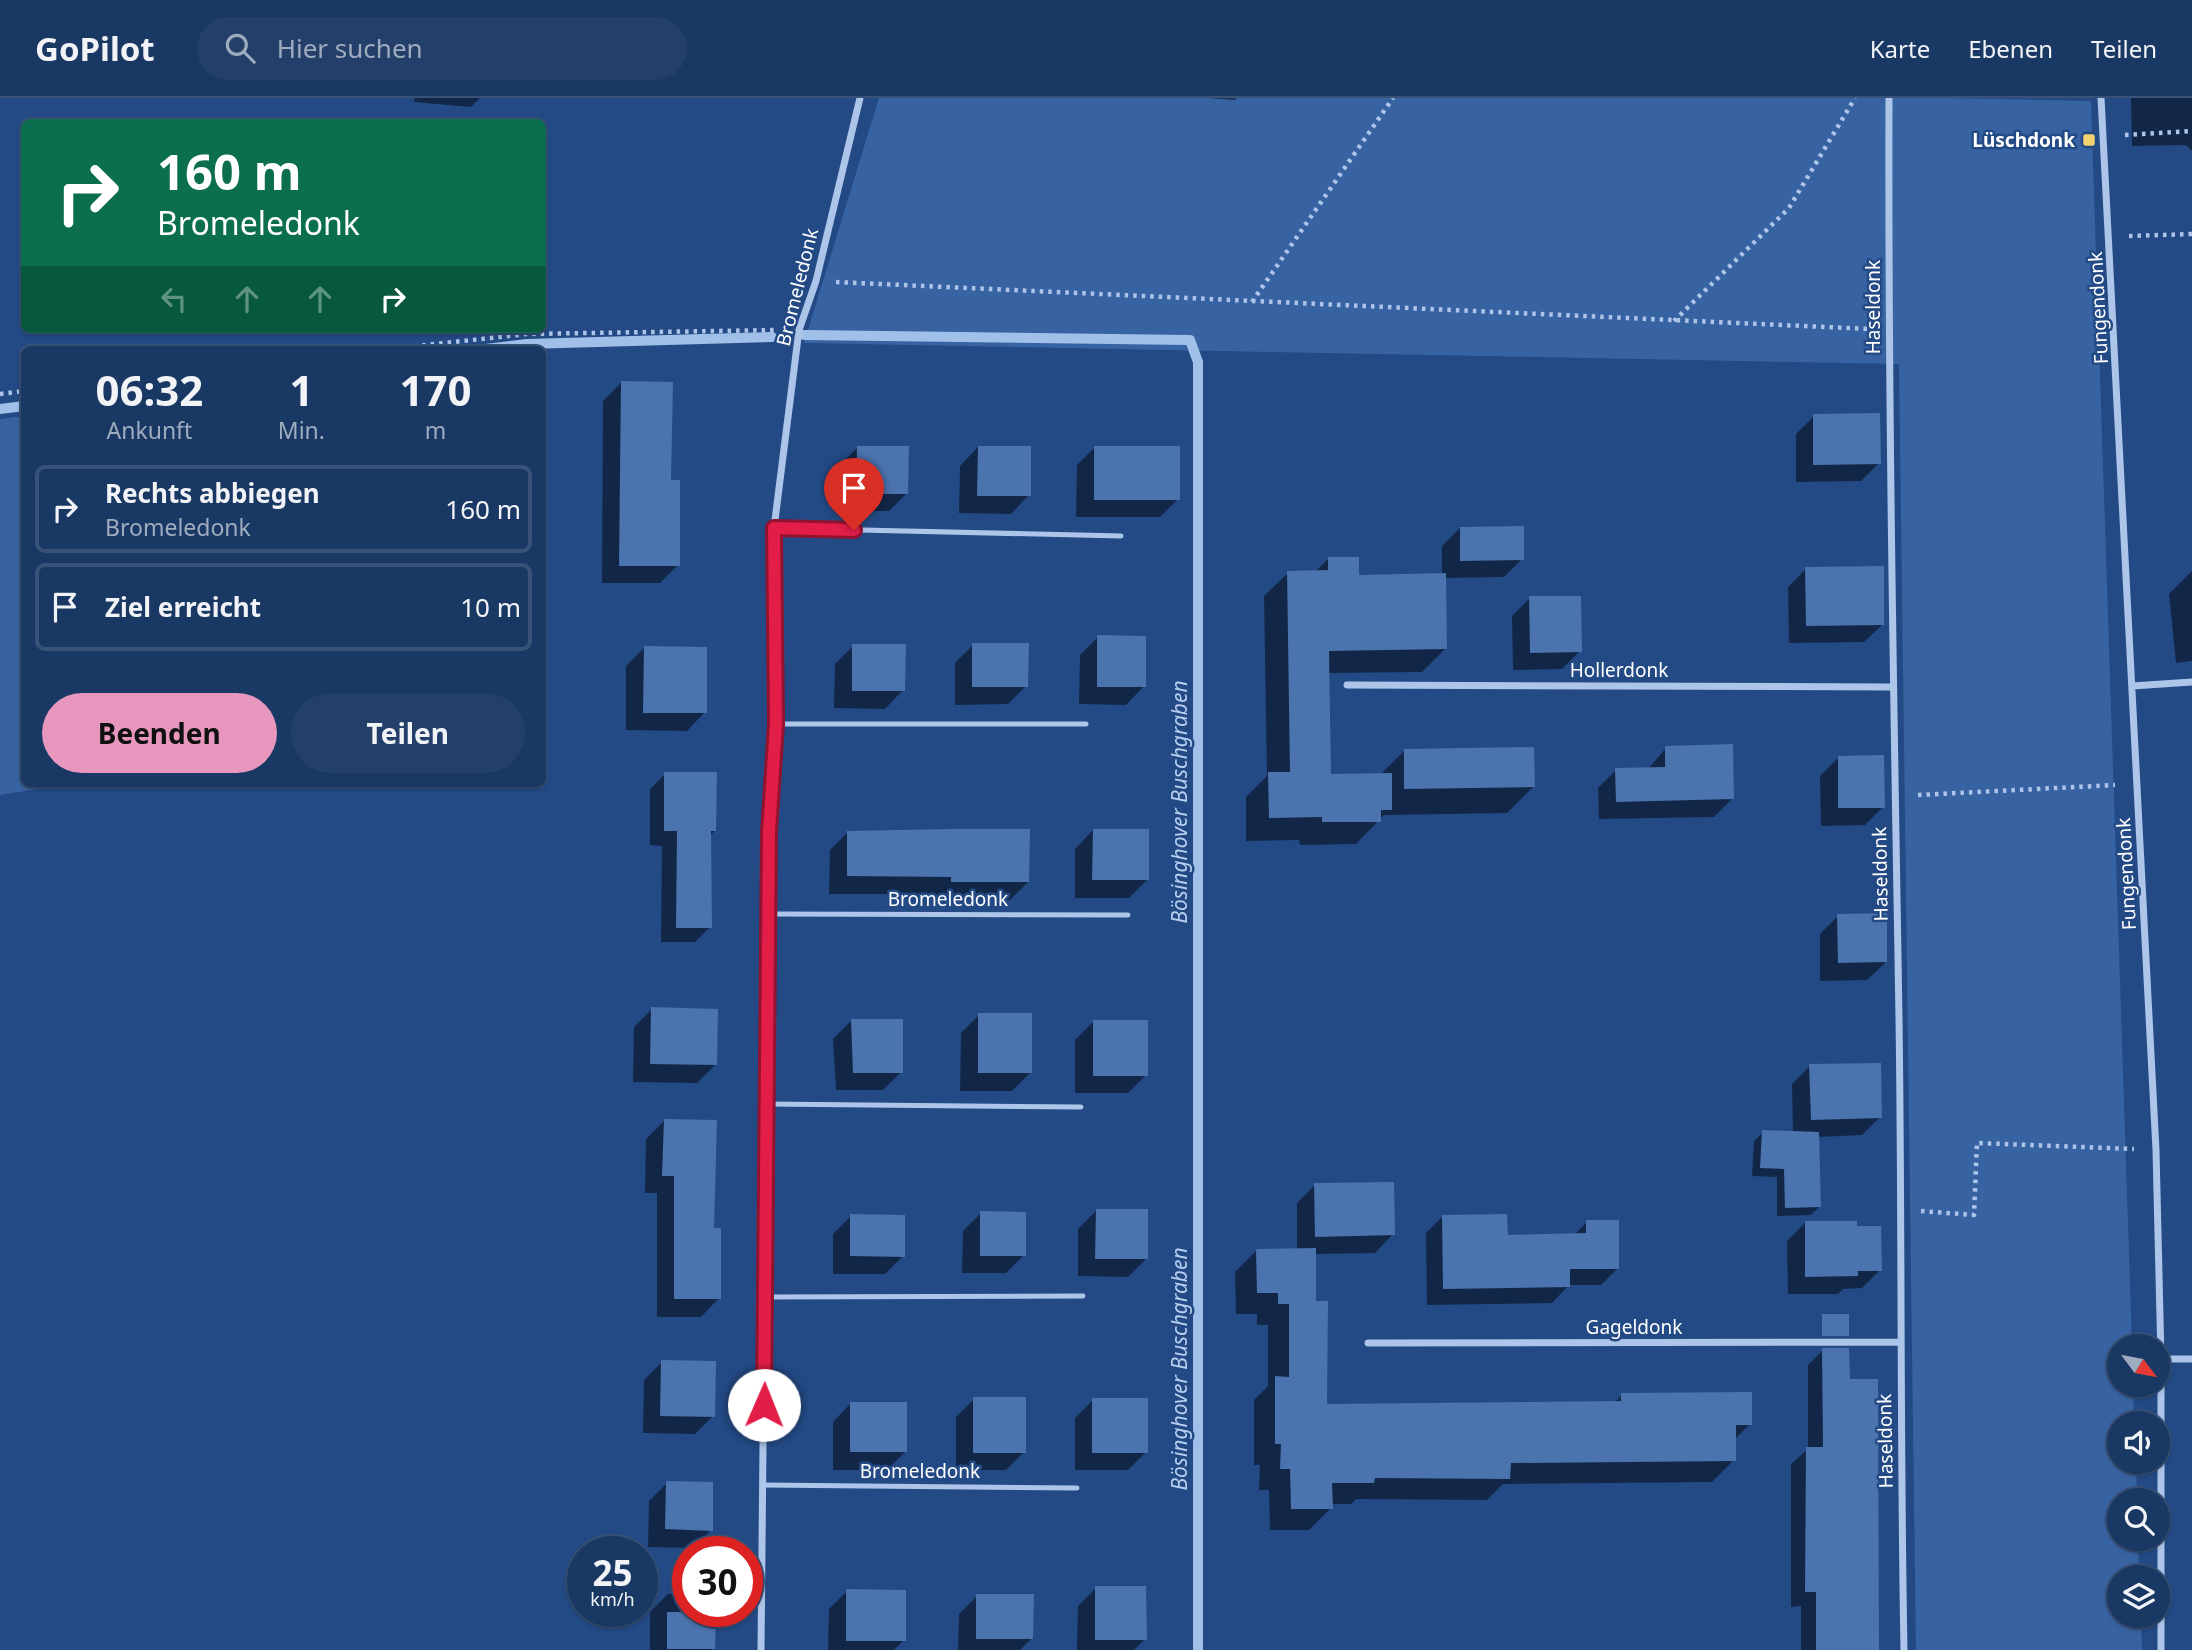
<!DOCTYPE html>
<html lang="de">
<meta charset="utf-8">
<style>
body{margin:0;font-family:"Noto Sans",sans-serif;background:#233f6a;color:#f1f3f6;height:100vh;display:flex;flex-direction:column;font-size:26px;white-space:nowrap}
*{box-sizing:border-box;margin:0}
p{font-size:23px;color:#9facbf}
.icon{flex:none;width:38px;height:38px;fill:none;stroke:currentColor;stroke-width:2;stroke-linecap:round;stroke-linejoin:round}
.map{position:relative;flex:1;overflow:hidden}
.details{position:absolute;left:21px;top:248px;width:525px;height:441px;display:flex;flex-direction:column;background:#1a3864;border-radius:10px;box-shadow:0 2px 5px #0004,0 0 0 2px #385278}
.details>*{flex:none}
.guide{position:absolute;left:21px;top:21px;width:525px;height:214px;border-radius:10px;box-shadow:0 2px 5px #0004,0 0 0 2px #385278;background:#0b6e4f;color:#fff;overflow:hidden}
.needle{width:46px;rotate:122deg}
.controls{position:absolute;left:2107px;top:1236px;display:grid;gap:14px}
.controls a{display:grid;place-items:center;width:63px;height:63px;border-radius:50%;background:#1a3864;box-shadow:0 2px 5px #0004,0 0 0 2px #385278;font-size:35px}
.speed{position:absolute;left:567px;top:1438px;display:flex;gap:14px;font-size:35px;font-weight:700;text-align:center}
.speed>*{display:grid;place-content:center;width:91px;height:91px;border-radius:50%;background:#1a3864;box-shadow:0 2px 5px #0004,0 0 0 2px #385278;line-height:1}
.speed small{font-size:18px;font-weight:400}
.speed .limit{border:10px solid #d22;background:#fff;color:#111}
.pin{position:absolute;display:grid;place-items:center;width:60px;height:60px;color:#fff;margin:-72px -30px;border-radius:50% 50% 50% 0;rotate:-45deg;box-shadow:0 0 7px #0007}
.pin .icon{rotate:45deg}
.me{position:absolute;width:77px;margin:-38px;rotate:1deg;stroke-linejoin:round;filter:drop-shadow(0 0 5px #0008)}
.turn{display:flex;align-items:center;gap:24px;height:147px;padding:0 21px;font-size:32px}
.turn .icon{width:91px;height:91px;stroke-width:2.5}
.turn b{display:block;font-size:49px;line-height:60px}
.lanes{display:flex;align-items:center;height:66px;padding:0 21px;background:#0003;justify-content:center;gap:35px;direction:ltr}
.lanes .off{opacity:.35}
.eta{display:flex;justify-content:space-evenly;align-items:center;height:119px;text-align:center}
.eta b{font-size:42px;font-weight:700;line-height:49px}
.primary-button{display:flex;gap:14px;margin-top:auto;padding:14px 21px}
.primary-button a{flex:1;height:80px;border-radius:42px;background:#e797bd;color:#111;font-size:28px;font-weight:700;line-height:80px;text-align:center}
.primary-button a+a{background:#233f6a;color:#f1f3f6}
ul{padding:0;list-style:none}
li{display:flex;align-items:center;gap:21px;height:88px;margin:0 14px 10px;padding:0 7px;border:4px solid #385278;border-radius:10px}
li div{flex:1}
li b{display:block;font-size:26px}
li em{font-style:normal}
header{display:flex;align-items:center;gap:42px;box-sizing:border-box;height:98px;padding:0 35px;background:#1a3864;border-bottom:2px solid #385278}
header strong{font-size:33px}
nav{display:flex;gap:38px;margin-inline-start:auto;font-size:24px}
.search{width:490px;height:63px;background:#233f6a;display:flex;align-items:center;gap:18px;box-sizing:border-box;padding:0 24px;border-radius:38px;color:#9facbf;font-size:26px}
.map>svg:first-child{display:block}
.green{fill:#3863a2}
.shadow{fill:#0007}
.lines{fill:none;stroke-linecap:round;stroke-linejoin:round}
.stream{stroke:#a1c0e9;stroke-width:10}
.building{fill:#4b73ad}
.path{stroke:#adc5e8;stroke-width:4.5;stroke-dasharray:3.5 5;stroke-linecap:butt}
.lane{stroke:#adc5e8;stroke-width:5}
.street{stroke:#adc5e8;stroke-width:7}
.route-casing{stroke:#92132f;stroke-width:18}
.route{stroke:#e11d48;stroke-width:12}
.poi-dot{fill:#f3d370;stroke:#234a85;stroke-width:2.5}
.labels{text-anchor:middle;dominant-baseline:central;stroke-width:5;stroke-linejoin:round;paint-order:stroke}
.poi-label{font-size:19px;font-weight:bold;fill:#fff;stroke:#234a85;text-anchor:end}
.street-label{font-size:19px;fill:#fff;stroke:#234a85}
.water-label{font-size:21px;font-style:italic;fill:#b8cff0;stroke:#234a85}
</style>
<header>
<strong>GoPilot</strong>
<div class="search"><svg class="icon" aria-label="search" viewBox="0 0 24 24"><circle cx="10" cy="10" r="6"/><path d="M15 15l6 6"/></svg>Hier suchen</div>
<nav><a>Karte</a><a>Ebenen</a><a>Teilen</a></nav>
</header>
<div class="map">
<svg width="2192" height="1552" viewBox="0 0 2192 1552">
<rect width="100%" height="100%" fill="#234a85"/>
<path class="green" d="M 879,0 L 1949,0 L 2091,3 L 2132,1248 L 2119,1248 L 2119,1286 L 2133,1286 L 2134,1325 L 2119,1325 L 2119,1363 L 2136,1363 L 2137,1402 L 2119,1402 L 2119,1440 L 2138,1440 L 2139,1479 L 2119,1479 L 2119,1517 L 2141,1517 L 2142,1552 L 1916,1552 L 1899,266 L 804,245 Z
M 24,318 L 24,686 L 68,686 L 0,697 L 0,321 Z"/>
<path class="shadow" d="M 415,0 L 480,0 L 471,9 L 414,4 Z
M 1208,0 L 1237,0 L 1235,2 Z
M 2131,0 L 2192,0 L 2192,53 L 2186,47 L 2132,48 Z
M 621,285 L 669,384 L 678,467 L 660,485 L 602,485 L 603,303 Z
M 1814,318 L 1879,365 L 1861,383 L 1796,384 L 1796,336 Z
M 978,349 L 1029,397 L 1011,416 L 959,415 L 960,368 Z
M 1095,349 L 1178,401 L 1160,419 L 1076,419 L 1077,367 Z
M 857,350 L 907,395 L 889,413 L 839,413 L 839,368 Z
M 1460,430 L 1522,461 L 1504,479 L 1444,480 L 1446,550 L 1422,574 L 1328,575 L 1329,677 L 1380,677 L 1404,653 L 1534,688 L 1507,715 L 1384,717 L 1356,746 L 1300,747 L 1299,742 L 1246,743 L 1246,699 L 1267,678 L 1264,498 L 1288,475 L 1315,474 L 1329,460 L 1357,479 L 1442,477 L 1442,448 Z
M 1806,471 L 1883,526 L 1864,544 L 1789,545 L 1788,489 Z
M 2192,473 L 2192,563 L 2176,565 L 2169,496 Z
M 1530,500 L 1580,553 L 1562,571 L 1513,572 L 1512,518 Z
M 1098,539 L 1144,588 L 1126,607 L 1079,606 L 1080,557 Z
M 973,547 L 1026,588 L 1008,606 L 955,607 L 955,565 Z
M 853,548 L 903,592 L 885,611 L 834,610 L 835,566 Z
M 644,550 L 705,614 L 687,633 L 626,632 L 626,568 Z
M 1666,650 L 1732,701 L 1714,719 L 1599,721 L 1598,690 L 1616,672 L 1648,671 Z
M 1838,660 L 1883,709 L 1865,727 L 1821,728 L 1820,678 Z
M 665,676 L 715,733 L 710,737 L 710,829 L 695,844 L 661,844 L 662,748 L 650,747 L 650,691 Z
M 1093,732 L 1147,782 L 1129,800 L 1075,800 L 1075,751 Z
M 848,734 L 1028,784 L 1010,802 L 933,802 L 933,796 L 829,796 L 830,752 Z
M 1838,818 L 1886,864 L 1867,882 L 1820,883 L 1820,836 Z
M 652,911 L 715,967 L 697,985 L 633,984 L 634,929 Z
M 979,917 L 1030,975 L 1012,993 L 960,993 L 961,935 Z
M 851,923 L 901,974 L 883,992 L 836,992 L 833,941 Z
M 1093,924 L 1146,977 L 1128,995 L 1075,995 L 1075,942 Z
M 1810,968 L 1880,1019 L 1862,1037 L 1818,1039 L 1819,1109 L 1811,1117 L 1777,1118 L 1777,1079 L 1752,1078 L 1754,1043 L 1763,1034 L 1793,1035 L 1792,986 Z
M 664,1023 L 719,1200 L 701,1219 L 657,1219 L 657,1095 L 645,1095 L 646,1041 Z
M 1315,1087 L 1393,1136 L 1375,1155 L 1314,1156 L 1315,1205 L 1325,1307 L 1614,1305 L 1622,1297 L 1750,1326 L 1734,1342 L 1734,1362 L 1712,1384 L 1503,1386 L 1487,1402 L 1356,1401 L 1351,1406 L 1331,1406 L 1331,1410 L 1309,1432 L 1270,1432 L 1269,1392 L 1259,1392 L 1260,1367 L 1254,1367 L 1254,1302 L 1268,1288 L 1268,1227 L 1257,1227 L 1257,1216 L 1236,1216 L 1235,1174 L 1257,1152 L 1297,1152 L 1297,1105 Z
M 1096,1113 L 1146,1161 L 1128,1179 L 1078,1178 L 1078,1131 Z
M 981,1115 L 1024,1157 L 1006,1175 L 962,1175 L 963,1133 Z
M 851,1118 L 903,1158 L 885,1176 L 833,1176 L 833,1136 Z
M 1442,1119 L 1506,1138 L 1574,1137 L 1587,1124 L 1618,1170 L 1601,1187 L 1569,1187 L 1552,1205 L 1427,1207 L 1426,1135 Z
M 1805,1125 L 1856,1130 L 1880,1172 L 1862,1190 L 1843,1191 L 1838,1196 L 1788,1196 L 1787,1143 Z
M 1823,1252 L 1877,1552 L 1801,1552 L 1801,1508 L 1791,1509 L 1791,1366 L 1808,1351 L 1808,1267 Z
M 662,1264 L 713,1318 L 695,1336 L 643,1335 L 644,1282 Z
M 974,1301 L 1024,1354 L 1006,1372 L 956,1372 L 956,1319 Z
M 1093,1302 L 1146,1354 L 1128,1372 L 1075,1372 L 1075,1320 Z
M 851,1305 L 905,1354 L 887,1372 L 833,1372 L 833,1324 Z
M 667,1385 L 711,1432 L 693,1450 L 648,1449 L 649,1403 Z
M 1096,1490 L 1145,1541 L 1134,1552 L 1077,1552 L 1078,1508 Z
M 847,1493 L 904,1542 L 894,1552 L 828,1552 L 829,1511 Z
M 668,1496 L 688,1496 L 688,1514 L 714,1514 L 712,1552 L 650,1552 L 650,1514 Z
M 977,1498 L 1032,1540 L 1020,1552 L 958,1552 L 959,1516 Z"/>
<g class="lines">
<path class="stream" d="M 804,237 L 1190,242 L 1198,264 L 1198,1552
M 477,252 L 527,246 L 772,239
M 0,311 L 24,308"/>
</g>
<path class="building" d="M 621,283 L 673,284 L 671,382 L 680,382 L 680,468 L 619,468 Z
M 1880,315 L 1881,366 L 1813,367 L 1813,316 Z
M 857,348 L 909,348 L 908,396 L 856,396 Z
M 978,348 L 1031,348 L 1031,398 L 977,398 Z
M 1094,348 L 1180,348 L 1180,402 L 1094,402 Z
M 1524,428 L 1524,462 L 1460,463 L 1460,429 Z
M 1328,459 L 1359,459 L 1359,477 L 1446,475 L 1447,551 L 1329,553 L 1331,676 L 1392,675 L 1392,712 L 1381,712 L 1381,724 L 1322,724 L 1322,719 L 1269,720 L 1268,674 L 1290,674 L 1287,473 L 1328,472 Z
M 1884,468 L 1884,527 L 1806,528 L 1805,469 Z
M 1529,498 L 1581,498 L 1582,554 L 1530,555 Z
M 1097,537 L 1146,538 L 1146,589 L 1097,589 Z
M 972,545 L 1029,545 L 1028,589 L 972,589 Z
M 852,546 L 906,546 L 905,593 L 852,593 Z
M 644,548 L 707,549 L 707,615 L 643,615 Z
M 1733,646 L 1734,701 L 1616,704 L 1615,670 L 1665,669 L 1665,648 Z
M 1534,649 L 1535,689 L 1404,691 L 1404,651 Z
M 1884,657 L 1885,710 L 1838,710 L 1838,658 Z
M 664,674 L 717,674 L 716,733 L 711,733 L 712,830 L 676,830 L 677,733 L 664,733 Z
M 951,731 L 1030,731 L 1029,784 L 951,784 L 951,779 L 847,778 L 847,733 Z
M 1093,731 L 1149,731 L 1149,782 L 1092,782 Z
M 1887,815 L 1887,864 L 1838,865 L 1837,816 Z
M 651,909 L 718,911 L 717,967 L 650,966 Z
M 978,915 L 1032,915 L 1032,975 L 978,975 Z
M 851,921 L 903,921 L 903,975 L 853,975 Z
M 1093,922 L 1148,922 L 1148,978 L 1093,978 Z
M 1881,965 L 1882,1020 L 1811,1022 L 1809,966 Z
M 664,1021 L 717,1022 L 714,1130 L 721,1130 L 721,1201 L 674,1201 L 674,1078 L 662,1078 Z
M 1762,1032 L 1819,1034 L 1821,1109 L 1785,1110 L 1784,1071 L 1760,1070 Z
M 1394,1084 L 1395,1137 L 1315,1139 L 1314,1085 Z
M 1096,1111 L 1148,1111 L 1148,1161 L 1095,1161 Z
M 980,1113 L 1026,1114 L 1026,1158 L 980,1158 Z
M 850,1116 L 905,1117 L 905,1159 L 850,1158 Z
M 1507,1116 L 1508,1137 L 1586,1135 L 1586,1122 L 1619,1122 L 1619,1171 L 1570,1171 L 1570,1189 L 1443,1191 L 1442,1117 Z
M 1805,1123 L 1857,1123 L 1857,1128 L 1881,1128 L 1882,1173 L 1858,1173 L 1858,1178 L 1805,1179 Z
M 1316,1150 L 1316,1203 L 1328,1203 L 1327,1306 L 1621,1303 L 1621,1295 L 1752,1294 L 1752,1327 L 1736,1327 L 1736,1363 L 1511,1365 L 1510,1381 L 1375,1380 L 1374,1385 L 1332,1385 L 1333,1411 L 1291,1411 L 1290,1371 L 1280,1371 L 1281,1346 L 1275,1346 L 1275,1278 L 1289,1279 L 1289,1206 L 1278,1206 L 1278,1195 L 1257,1195 L 1256,1151 Z
M 1822,1216 L 1849,1216 L 1849,1238 L 1822,1238 Z
M 1822,1250 L 1849,1250 L 1850,1281 L 1878,1281 L 1879,1552 L 1816,1552 L 1816,1494 L 1805,1494 L 1806,1349 L 1823,1349 Z
M 661,1262 L 716,1263 L 715,1319 L 660,1318 Z
M 973,1299 L 1026,1299 L 1026,1355 L 973,1355 Z
M 1092,1300 L 1148,1300 L 1148,1355 L 1092,1355 Z
M 850,1304 L 907,1304 L 907,1354 L 850,1354 Z
M 666,1383 L 713,1384 L 713,1433 L 665,1431 Z
M 1095,1488 L 1146,1488 L 1147,1542 L 1095,1542 Z
M 846,1491 L 906,1492 L 906,1543 L 846,1543 Z
M 976,1496 L 1034,1496 L 1033,1541 L 976,1541 Z
M 667,1514 L 716,1514 L 715,1551 L 667,1551 Z"/>
<g class="lines">
<path class="path" d="M 2125,37 L 2192,33
M 2129,138 L 2192,136
M 836,184 L 1870,231
M 1252,204 L 1393,0
M 1674,223 L 1789,110 L 1855,0
M 380,252 L 527,236 L 777,232
M 0,296 L 24,293
M 1918,697 L 2115,687
M 1921,1113 L 1974,1117 L 1977,1045 L 2134,1051"/>
<path class="lane" d="M 774,430 L 1121,438
M 776,626 L 1086,626
M 769,816 L 1128,817
M 766,1006 L 1081,1009
M 765,1199 L 1083,1198
M 763,1387 L 1077,1390"/>
<path class="street" d="M 1889,0 C 1888,307 1894,613 1899,920 C 1902,1131 1900,1341 1904,1552
M 2101,0 L 2156,1052 L 2161,1261 L 2161,1552
M 1347,587 L 1891,589
M 2132,588 L 2192,584
M 1368,1245 L 1899,1244
M 2161,1261 L 2192,1261
M 761,1552 L 769,734 L 776,626 L 774,430 L 799,232 L 816,183 L 860,0"/>
</g>
<g class="lines">
<g class="route-casing">
<path id="route" d="M 764,1307 L 769,734 L 776,626 L 774,430 L 854,432"/>
</g>
<use href="#route" class="route"/>
</g>
<rect class="poi-dot" x="2082" y="35" width="14" height="14" rx="3.5"/>
<g class="labels">
<g class="poi-label">
<text x="2075" y="42">Lüschdonk</text>
</g>
<g class="street-label">
<text transform="translate(797 189) rotate(-76)">Bromeledonk</text>
<text transform="translate(1873 209) rotate(-90)">Haseldonk</text>
<text transform="translate(2098 210) rotate(-93)">Fungendonk</text>
<text x="1619" y="572">Hollerdonk</text>
<text transform="translate(1880 776) rotate(-91)">Haseldonk</text>
<text transform="translate(2126 776) rotate(-93)">Fungendonk</text>
<text x="948" y="801">Bromeledonk</text>
<text x="1634" y="1229">Gageldonk</text>
<text transform="translate(1885 1343) rotate(-91)">Haseldonk</text>
<text x="920" y="1373">Bromeledonk</text>
</g>
<g class="water-label">
<text transform="translate(1179 704) rotate(-90)">Bösinghover Buschgraben</text>
<text transform="translate(1179 1271) rotate(-90)">Bösinghover Buschgraben</text>
</g>
</g>
</svg>
<div class="controls">
<a><svg class="needle" viewBox="-14 -14 28 28"><path d="M0-13l5 13h-10z" fill="#e53935"/><path d="M0 13l5-13h-10z" fill="#9facbf"/></svg></a>
<a><svg class="icon" aria-label="sound" viewBox="0 0 24 24"><path d="M4 9h4l5-4v14l-5-4H4zM17 9q2 3 0 6"/></svg></a>
<a><svg class="icon" aria-label="search" viewBox="0 0 24 24"><circle cx="10" cy="10" r="6"/><path d="M15 15l6 6"/></svg></a>
<a><svg class="icon" aria-label="layers" viewBox="0 0 24 24"><path d="M12 4l9 5-9 5-9-5zM3 14l9 5 9-5"/></svg></a>
</div>
<div class="speed"><div>25<small>km/h</small></div><div class="limit">30</div></div>
<div class="pin" style="left:854px;top:432px;background:#d93025"><svg class="icon" aria-label="arrive" viewBox="0 0 24 24"><path d="M6 21V4h12l-3 4 3 4H6"/></svg></div>
<svg class="me" style="left:764px;top:1307px" viewBox="-20 -20 40 40"><circle r="19" fill="#fff"/><path d="M0-13L10 11 0 6-10 11z" fill="#e11d48"/></svg>
<div class="guide">
<div class="turn"><svg class="icon" aria-label="right" viewBox="0 0 24 24"><path d="M7 20v-9h11M14 6l5 5-5 5"/></svg><div><b>160 m</b>Bromeledonk</div></div>
<div class="lanes"><svg class="icon off" aria-label="left" viewBox="0 0 24 24"><path d="M17 20v-9H6M10 6l-5 5 5 5"/></svg><svg class="icon off" aria-label="ahead" viewBox="0 0 24 24"><path d="M12 20V5M6 11l6-6 6 6"/></svg><svg class="icon off" aria-label="ahead" viewBox="0 0 24 24"><path d="M12 20V5M6 11l6-6 6 6"/></svg><svg class="icon" aria-label="right" viewBox="0 0 24 24"><path d="M7 20v-9h11M14 6l5 5-5 5"/></svg></div>
</div>
<section class="details">
<div class="eta">
<div><b>06:32</b><p>Ankunft</p></div>
<div><b>1</b><p>Min.</p></div>
<div><b>170</b><p>m</p></div>
</div>
<ul>
<li><svg class="icon" aria-label="right" viewBox="0 0 24 24"><path d="M7 20v-9h11M14 6l5 5-5 5"/></svg><div><b>Rechts abbiegen</b><p>Bromeledonk</p></div><em>160 m</em></li>
<li><svg class="icon" aria-label="arrive" viewBox="0 0 24 24"><path d="M6 21V4h12l-3 4 3 4H6"/></svg><div><b>Ziel erreicht</b></div><em>10 m</em></li>
</ul>
<div class="primary-button"><a>Beenden</a><a>Teilen</a></div>
</section>
</div>
